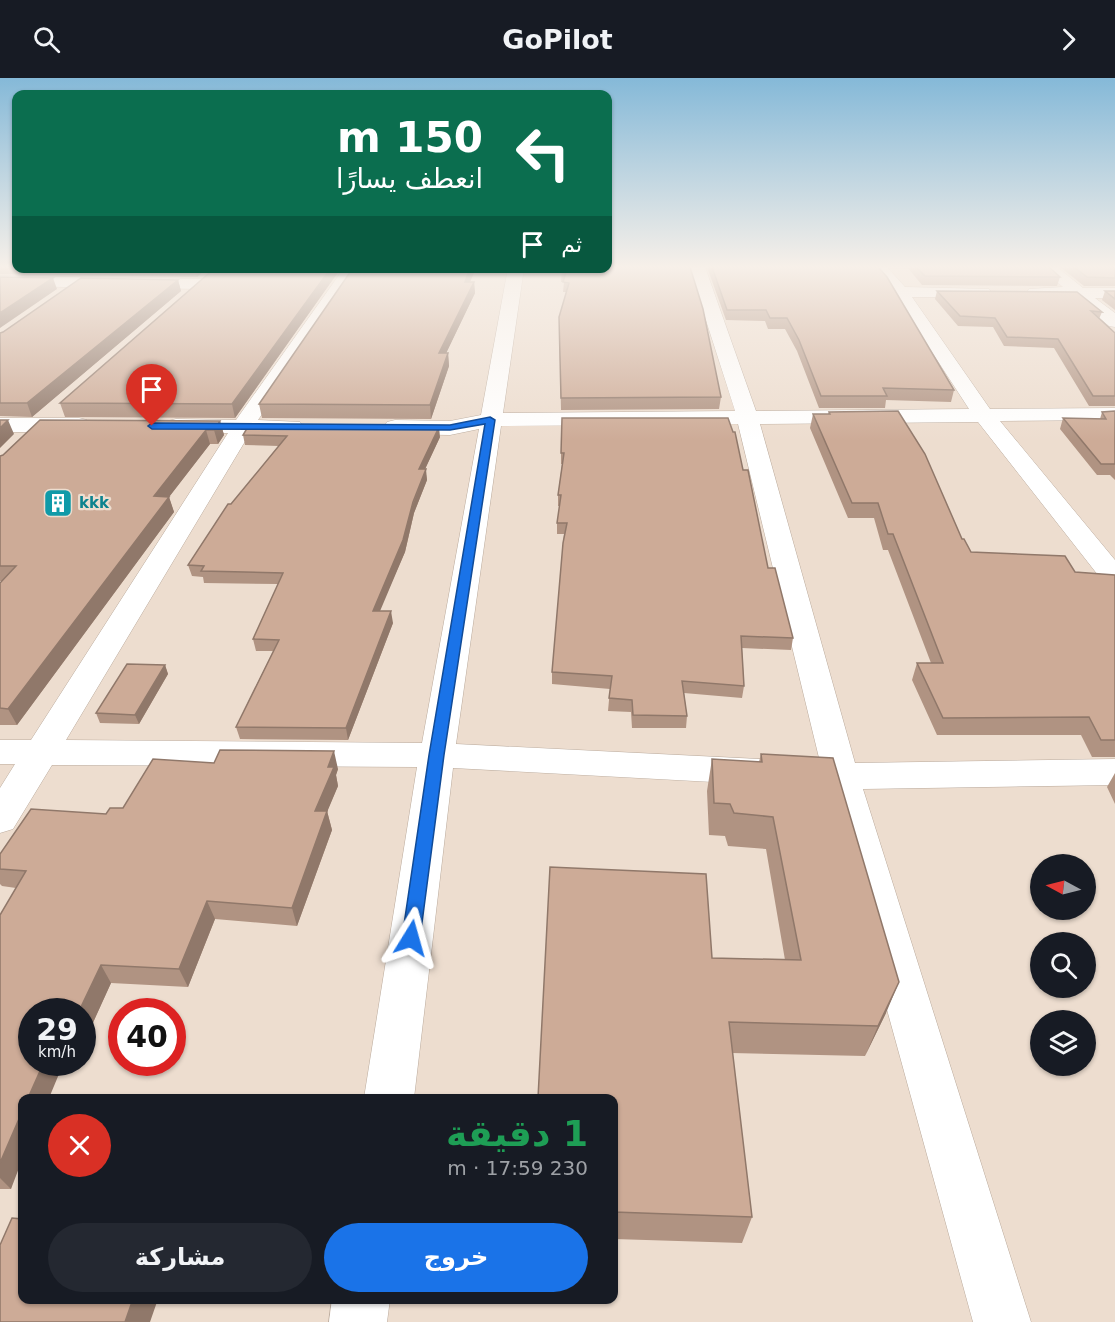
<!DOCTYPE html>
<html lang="ar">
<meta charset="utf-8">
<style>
body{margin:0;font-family:"DejaVu Sans","Noto Naskh Arabic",sans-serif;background:#242831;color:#f1f3f6;direction:rtl;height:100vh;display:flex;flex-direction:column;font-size:22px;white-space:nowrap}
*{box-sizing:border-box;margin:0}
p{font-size:20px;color:#9ea1a6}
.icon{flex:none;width:33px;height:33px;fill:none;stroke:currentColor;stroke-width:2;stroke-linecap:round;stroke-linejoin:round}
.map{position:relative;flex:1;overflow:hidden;direction:ltr}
.panel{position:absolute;left:18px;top:1016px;width:600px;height:210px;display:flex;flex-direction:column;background:#171b24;border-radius:12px;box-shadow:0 2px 4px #0004;direction:rtl}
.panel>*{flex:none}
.guide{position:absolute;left:12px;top:12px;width:600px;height:183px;border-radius:12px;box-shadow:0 2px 4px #0004;direction:rtl;background:#0b6e4f;color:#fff;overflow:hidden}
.needle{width:39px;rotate:277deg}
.controls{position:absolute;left:1030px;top:776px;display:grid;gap:12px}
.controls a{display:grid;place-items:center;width:66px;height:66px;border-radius:50%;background:#171b24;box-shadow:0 2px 4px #0004;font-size:30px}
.speed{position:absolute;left:18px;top:920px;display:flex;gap:12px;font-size:30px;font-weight:700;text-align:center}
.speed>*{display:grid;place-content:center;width:78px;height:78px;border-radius:50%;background:#171b24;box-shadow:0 2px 4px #0004;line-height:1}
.speed small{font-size:15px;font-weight:400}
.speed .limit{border:9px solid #d22;background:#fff;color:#111}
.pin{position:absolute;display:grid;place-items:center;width:51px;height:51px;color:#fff;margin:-62px -26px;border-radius:50% 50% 50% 0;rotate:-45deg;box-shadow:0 0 6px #0007}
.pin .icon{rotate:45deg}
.me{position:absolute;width:66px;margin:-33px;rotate:8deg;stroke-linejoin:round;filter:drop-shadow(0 0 4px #0008)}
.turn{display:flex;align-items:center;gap:21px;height:126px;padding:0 30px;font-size:27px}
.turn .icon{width:78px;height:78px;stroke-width:2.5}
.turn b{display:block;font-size:42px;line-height:51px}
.then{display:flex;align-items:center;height:57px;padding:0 30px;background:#0003;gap:12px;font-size:22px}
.round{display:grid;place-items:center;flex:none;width:63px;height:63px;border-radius:32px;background:#242831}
.summary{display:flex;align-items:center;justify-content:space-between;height:102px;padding:0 30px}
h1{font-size:36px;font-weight:600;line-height:45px;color:#1e9e55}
.action{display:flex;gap:12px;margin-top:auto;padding:12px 30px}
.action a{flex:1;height:69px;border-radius:36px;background:#1a73e8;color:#fff;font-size:24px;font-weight:600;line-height:69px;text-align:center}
.action a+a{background:#242831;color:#f1f3f6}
header{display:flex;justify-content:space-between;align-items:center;height:78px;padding:0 30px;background:#171b24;font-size:27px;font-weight:600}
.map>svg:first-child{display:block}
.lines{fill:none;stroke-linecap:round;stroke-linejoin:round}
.minor-casing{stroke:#baaa9c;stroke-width:1}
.minor{fill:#fff;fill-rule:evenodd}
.wall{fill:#b09382}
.shaded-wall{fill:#90786a}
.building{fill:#cdab97;stroke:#90786a;stroke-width:1.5}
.route{fill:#1a73e8;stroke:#114b97;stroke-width:1.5}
.labels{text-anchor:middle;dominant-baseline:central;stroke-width:4.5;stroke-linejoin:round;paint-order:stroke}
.far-culture-label{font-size:15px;font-weight:bold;fill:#0d838f;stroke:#edddcf;text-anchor:start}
</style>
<header><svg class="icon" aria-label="forward" viewBox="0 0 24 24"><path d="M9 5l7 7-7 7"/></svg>GoPilot<svg class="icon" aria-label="search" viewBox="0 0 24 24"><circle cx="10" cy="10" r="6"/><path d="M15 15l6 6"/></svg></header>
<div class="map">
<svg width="1115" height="1244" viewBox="0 0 1115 1244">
<rect width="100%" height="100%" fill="#edddcf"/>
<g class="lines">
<g class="minor-casing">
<path id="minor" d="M 689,189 L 705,189 L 756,333 L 969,331 L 895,217 L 871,189 L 887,189 L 905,209 L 989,211 L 991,214 L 989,217 L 983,219 L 912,219 L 990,331 L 1115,330 L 1115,342 L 1000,343 L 1115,482 L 1115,508 L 1105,506 L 978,344 L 760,346 L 855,685 L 1115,681 L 1115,707 L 863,711 L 1031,1244 L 973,1244 L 826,710 L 453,690 L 414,1020 L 364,1020 L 417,689 L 52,687 L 13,751 L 0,755 L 0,710 L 15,686 L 0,686 L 0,662 L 31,662 L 228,355 L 176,355 L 168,353 L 165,348 L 168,343 L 176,341 L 236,342 L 344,190 L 359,190 L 258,342 L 300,344 L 303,349 L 300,354 L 250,355 L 66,662 L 422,665 L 479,351 L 450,357 L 395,356 L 387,354 L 384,349 L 387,344 L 395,342 L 450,343 L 481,337 L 508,190 L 524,190 L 503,335 L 735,333 ZM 738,346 L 820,684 L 456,666 L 501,348 Z
M 1039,189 L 1057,189 L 1083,210 L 1115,210 L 1115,220 L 1095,220 L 1115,235 L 1115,249 L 1109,248 L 1075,219 L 1029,217 L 1027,214 L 1029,211 L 1063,209 Z
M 0,198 L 203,201 L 211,206 L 203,211 L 0,208 Z
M 0,340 L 79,340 L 87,342 L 90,347 L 87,352 L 79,354 L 0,354 Z
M 332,1221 L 390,1221 L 387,1244 L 329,1244 Z"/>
</g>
<use href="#minor" class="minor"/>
</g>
<path class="wall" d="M 0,189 L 16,189 L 16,190 L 207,190 L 197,199 L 0,196 Z
M 707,189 L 878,189 L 954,312 L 951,324 L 886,322 L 885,330 L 819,330 L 797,273 L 785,251 L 768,251 L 765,243 L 726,242 Z
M 907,189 L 1049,189 L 1060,199 L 1057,208 L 922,207 Z
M 1060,189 L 1115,189 L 1115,208 L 1084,208 Z
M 215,190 L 341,190 L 235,340 L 65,339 L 60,325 Z
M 476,190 L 470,204 L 474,204 L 475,215 L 446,275 L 448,275 L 449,288 L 431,341 L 262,340 L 259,326 Z
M 562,190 L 721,319 L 719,331 L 561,332 L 559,239 L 567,214 L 563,214 L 564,204 L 561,204 Z
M 178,202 L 181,213 L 32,339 L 0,338 L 0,255 Z
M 937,213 L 1102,234 L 1099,241 L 1115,255 L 1115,328 L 1089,328 L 1054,270 L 1004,268 L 993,249 L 958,248 L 935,221 Z
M 1105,213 L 1115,213 L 1115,232 L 1102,222 Z
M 1115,333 L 1115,402 L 1110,397 L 1097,397 L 1060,351 L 1063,340 L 1100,341 L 1102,334 Z
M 829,334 L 962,461 L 971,474 L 1075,494 L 1115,497 L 1115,679 L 1092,679 L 1081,657 L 937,657 L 912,602 L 917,585 L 931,585 L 888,472 L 883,472 L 874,440 L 848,440 L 810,350 L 813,336 L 828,336 Z
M 220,343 L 224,357 L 218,366 L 210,366 L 169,419 L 174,434 L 17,647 L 0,647 L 0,505 L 2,503 L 0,503 L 0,378 Z
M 243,357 L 440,359 L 425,391 L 427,402 L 414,435 L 405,474 L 379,533 L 393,545 L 348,662 L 240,661 L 236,649 L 273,573 L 256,573 L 253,561 L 278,506 L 204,505 L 203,499 L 192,498 L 188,487 L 231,426 L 279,368 L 245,367 Z
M 561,375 L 743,392 L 768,490 L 793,560 L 791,572 L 742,570 L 744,608 L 742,620 L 684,615 L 687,638 L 686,650 L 632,650 L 631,634 L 608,633 L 610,611 L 552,606 L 552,594 L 564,456 L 557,456 L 557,445 L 560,428 L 558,428 L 558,417 L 562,386 L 561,386 Z
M 165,587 L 168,596 L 139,646 L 100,645 L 96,635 Z
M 761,676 L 886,935 L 865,978 L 732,975 L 752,1139 L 742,1165 L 614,1161 L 614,1020 L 712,880 L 785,882 L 766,771 L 728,768 L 725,758 L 709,757 L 707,713 L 712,681 L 759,684 Z
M 214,685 L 338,691 L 336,697 L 338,708 L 327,733 L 332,752 L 297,848 L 215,841 L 188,909 L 111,905 L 86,960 L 82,960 L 82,933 L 32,933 L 11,1111 L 0,1111 L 0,837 L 16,810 L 2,808 L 0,806 L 0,776 L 123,730 Z
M 1115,695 L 1115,726 L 1107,709 Z"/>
<path class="shaded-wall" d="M 195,190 L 207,190 L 197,199 Z
M 331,190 L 341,190 L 235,340 L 232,326 Z
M 470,190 L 476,190 L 465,215 L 465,204 Z
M 53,200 L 57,211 L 0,250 L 0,235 Z
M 178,202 L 181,213 L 32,339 L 27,325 Z
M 474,204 L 475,215 L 440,288 L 439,275 Z
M 448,275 L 449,288 L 431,341 L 430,327 Z
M 8,342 L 14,356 L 0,370 L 0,350 Z
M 220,343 L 224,357 L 218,366 L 214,352 Z
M 439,349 L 440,359 L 420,402 L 419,391 Z
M 206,352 L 210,366 L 169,419 L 174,434 L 17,647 L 8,631 L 154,418 Z
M 426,391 L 427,402 L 414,435 L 405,474 L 375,545 L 373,533 Z
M 391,533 L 393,545 L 348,662 L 346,650 Z
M 165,587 L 168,596 L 139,646 L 135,637 Z
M 334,673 L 338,691 L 336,697 L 338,708 L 320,751 L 315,733 L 328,689 Z
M 327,733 L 332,752 L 297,848 L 292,830 Z
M 207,823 L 215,841 L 188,909 L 179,891 Z
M 101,887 L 111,905 L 86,960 L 82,955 L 82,933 L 79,933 Z
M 899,904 L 886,935 L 865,978 L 878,948 Z
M 44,984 L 64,984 L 49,1020 L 28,1020 Z
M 22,1034 L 22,1082 L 11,1111 L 0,1100 L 0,1085 Z
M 133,1221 L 158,1221 L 150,1244 L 125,1244 Z"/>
<path class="building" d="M 608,189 L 690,189 L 703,231 L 721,319 L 561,320 L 559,239 L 569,205 L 563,204 L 566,194 L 561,194 L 562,190 L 608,190 Z
M 712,189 L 878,189 L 887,199 L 954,312 L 883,310 L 887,318 L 821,318 L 799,262 L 787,240 L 770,240 L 766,232 L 727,232 Z
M 916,189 L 1049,189 L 1060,199 L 925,198 Z
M 1074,189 L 1115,189 L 1115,200 L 1087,199 Z
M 215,190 L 331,190 L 232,326 L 60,325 Z
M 353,190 L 470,190 L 465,204 L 474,204 L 439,275 L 448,275 L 430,327 L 259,326 Z
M 0,199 L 53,200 L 0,235 Z
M 81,200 L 178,202 L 27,325 L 0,325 L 0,255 L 3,254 Z
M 937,213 L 1077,214 L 1102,234 L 1091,233 L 1115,255 L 1115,318 L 1093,318 L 1058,261 L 1007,259 L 995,240 L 960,238 Z
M 1105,213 L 1115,213 L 1115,221 Z
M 898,333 L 925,376 L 962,461 L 964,461 L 971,474 L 1065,478 L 1075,494 L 1115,497 L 1115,662 L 1101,662 L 1089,639 L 943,640 L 917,585 L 943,585 L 893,456 L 888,456 L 878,425 L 852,425 L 813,336 L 830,336 L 829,334 Z
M 1115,333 L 1115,386 L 1101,386 L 1063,340 L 1106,341 L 1102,334 Z
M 562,340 L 728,340 L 733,354 L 735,354 L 743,392 L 748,392 L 768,490 L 775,490 L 793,560 L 741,558 L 744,608 L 682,603 L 687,638 L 633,637 L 632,622 L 609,620 L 612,598 L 552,594 L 563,465 L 567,445 L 557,445 L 561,417 L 558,417 L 564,375 L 561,375 Z
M 0,342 L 8,342 L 0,350 Z
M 40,342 L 220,343 L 214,352 L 206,352 L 154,418 L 169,419 L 8,631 L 0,630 L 0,505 L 16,488 L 0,488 L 0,378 L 3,377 Z
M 249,347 L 439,349 L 419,391 L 426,391 L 413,424 L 403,462 L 373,533 L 391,533 L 346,650 L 236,649 L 279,562 L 253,561 L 283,495 L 201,493 L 204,488 L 188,487 L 228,426 L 231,426 L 287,358 L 243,357 Z
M 127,586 L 165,587 L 135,637 L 96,635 Z
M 220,672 L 334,673 L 328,689 L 334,689 L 315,733 L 327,733 L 292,830 L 207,823 L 179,891 L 101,887 L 79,933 L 32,933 L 32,984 L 44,984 L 28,1020 L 22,1020 L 22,1034 L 0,1085 L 0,837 L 26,793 L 0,791 L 0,776 L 31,731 L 106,736 L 110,730 L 123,730 L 153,681 L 214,685 Z
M 761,676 L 833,680 L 899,904 L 878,948 L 729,944 L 752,1139 L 614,1134 L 614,1020 L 538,1020 L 550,789 L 706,796 L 712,880 L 801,882 L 773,739 L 734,735 L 730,726 L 714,725 L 712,681 L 762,684 Z
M 12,1140 L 22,1141 L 22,1221 L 133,1221 L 125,1244 L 0,1244 L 0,1167 Z"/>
<linearGradient id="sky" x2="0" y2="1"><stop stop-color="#85b9d8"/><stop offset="0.52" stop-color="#f7f0e9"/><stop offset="1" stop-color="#f7f0e9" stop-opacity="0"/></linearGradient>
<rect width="1115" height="363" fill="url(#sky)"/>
<path class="route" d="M 490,339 L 495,342 L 444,677 L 420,860 L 417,865 L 411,867 L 405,865 L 402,860 L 429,677 L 485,346 L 450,352 L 152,351 L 148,348 L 152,345 L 450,347 Z"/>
<defs>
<g id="building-square" transform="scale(1.5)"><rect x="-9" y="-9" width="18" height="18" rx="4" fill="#0f9aa8" stroke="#edddcf"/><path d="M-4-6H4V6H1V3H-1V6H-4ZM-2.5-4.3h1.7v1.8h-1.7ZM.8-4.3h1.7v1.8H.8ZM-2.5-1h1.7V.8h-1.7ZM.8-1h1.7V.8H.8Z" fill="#fff"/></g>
</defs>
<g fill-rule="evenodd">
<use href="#building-square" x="58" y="425"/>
</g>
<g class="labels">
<g class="far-culture-label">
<text x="79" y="425">kkk</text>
</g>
</g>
</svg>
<div class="controls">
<a><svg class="needle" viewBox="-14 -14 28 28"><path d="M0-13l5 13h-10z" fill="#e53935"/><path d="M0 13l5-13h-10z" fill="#9ea1a6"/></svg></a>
<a><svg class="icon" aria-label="search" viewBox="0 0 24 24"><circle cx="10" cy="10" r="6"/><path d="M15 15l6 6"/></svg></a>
<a><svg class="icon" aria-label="layers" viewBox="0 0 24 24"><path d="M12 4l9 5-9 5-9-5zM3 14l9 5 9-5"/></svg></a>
</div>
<div class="speed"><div>29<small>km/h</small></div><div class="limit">40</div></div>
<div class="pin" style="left:152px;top:348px;background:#d93025"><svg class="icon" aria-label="arrive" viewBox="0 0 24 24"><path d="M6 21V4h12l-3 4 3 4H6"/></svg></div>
<svg class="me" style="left:411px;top:860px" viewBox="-20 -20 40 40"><path d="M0-17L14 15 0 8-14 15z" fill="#1a73e8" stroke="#fff" stroke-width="4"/></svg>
<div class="guide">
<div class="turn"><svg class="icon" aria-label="left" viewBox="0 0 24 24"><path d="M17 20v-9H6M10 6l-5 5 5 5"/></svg><div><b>150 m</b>انعطف يسارًا</div></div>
<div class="then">ثم<svg class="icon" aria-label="arrive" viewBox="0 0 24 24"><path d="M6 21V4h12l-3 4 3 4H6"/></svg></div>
</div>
<section class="panel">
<div class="summary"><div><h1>1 دقيقة</h1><p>230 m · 17:59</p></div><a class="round" style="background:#d93025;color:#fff"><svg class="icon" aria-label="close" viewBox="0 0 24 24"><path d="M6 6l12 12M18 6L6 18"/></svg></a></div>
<div class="action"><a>خروج</a><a>مشاركة</a></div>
</section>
</div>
